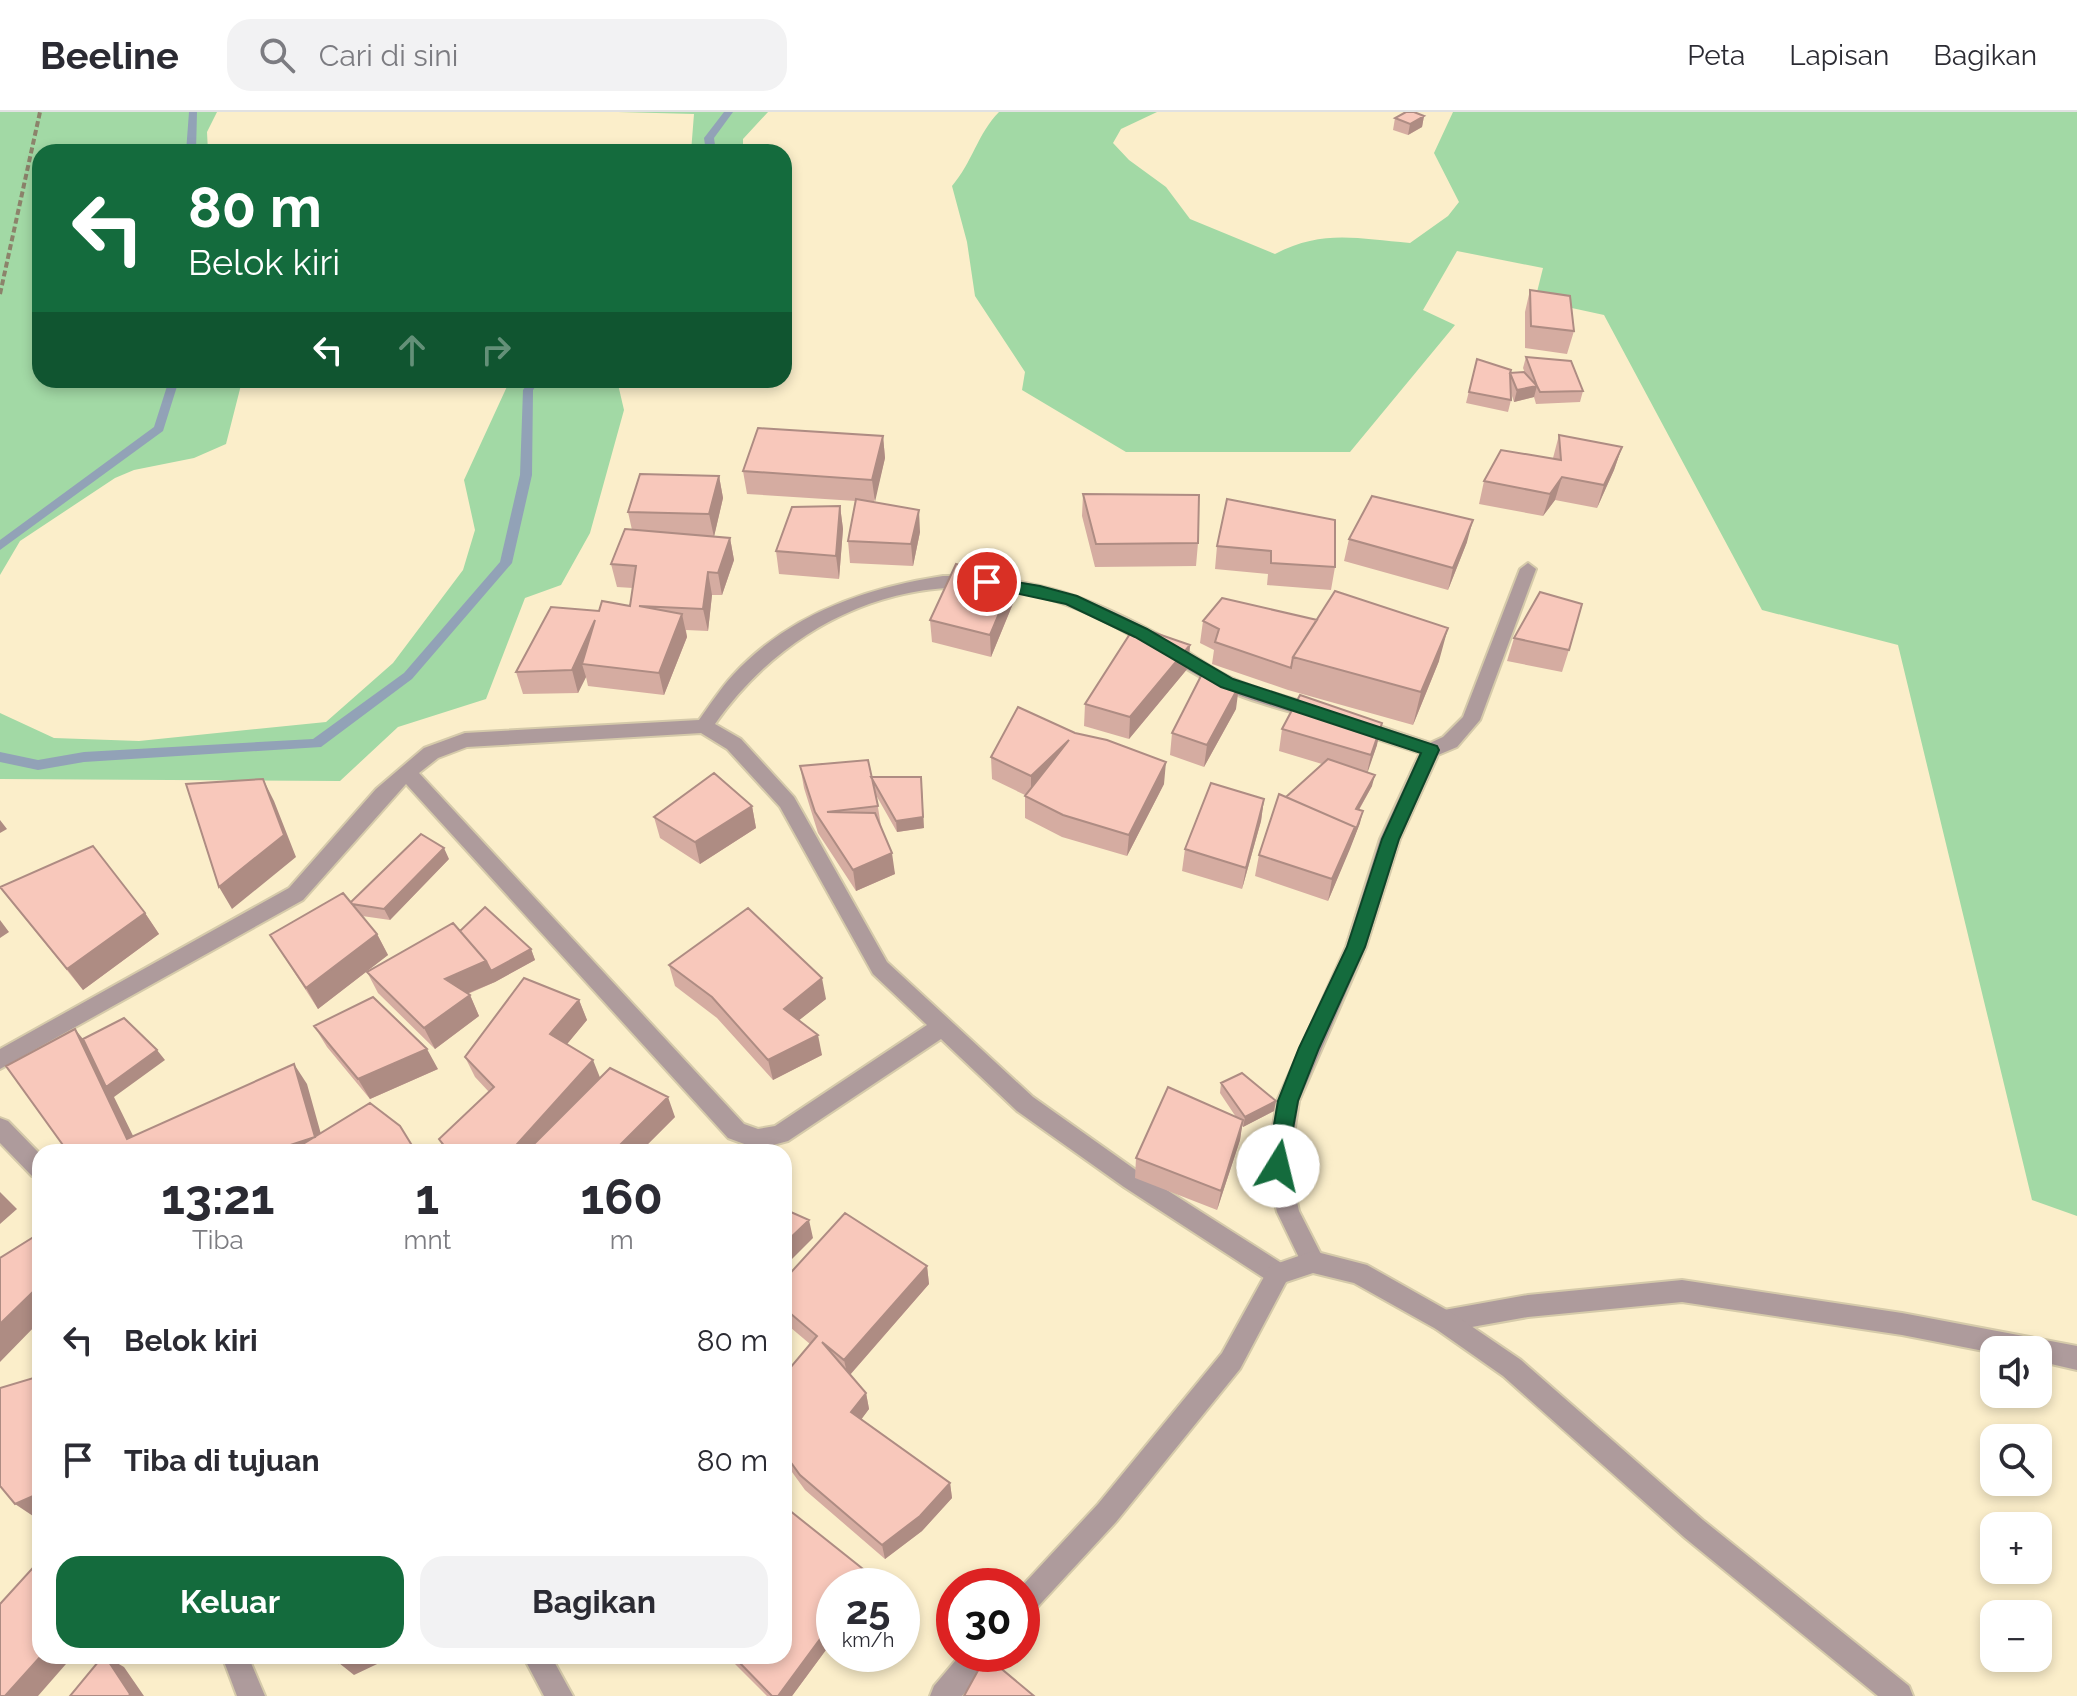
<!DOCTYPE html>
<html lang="id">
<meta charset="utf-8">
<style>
body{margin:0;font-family:Raleway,sans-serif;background:#f2f2f3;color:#2b2b33;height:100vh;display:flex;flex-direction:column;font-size:30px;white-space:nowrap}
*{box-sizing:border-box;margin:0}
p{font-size:26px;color:#7c7c81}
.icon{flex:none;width:44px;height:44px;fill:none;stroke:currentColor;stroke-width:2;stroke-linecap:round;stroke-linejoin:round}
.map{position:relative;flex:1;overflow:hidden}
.details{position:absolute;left:32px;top:1032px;width:760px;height:520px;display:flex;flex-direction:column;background:#fff;border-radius:24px;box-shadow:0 4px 12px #0003}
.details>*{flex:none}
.hud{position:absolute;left:32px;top:32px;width:760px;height:244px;border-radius:24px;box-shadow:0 4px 12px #0003;background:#146b3d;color:#fff;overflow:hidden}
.fabs{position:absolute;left:1980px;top:1224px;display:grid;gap:16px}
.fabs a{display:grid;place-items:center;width:72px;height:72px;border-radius:16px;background:#fff;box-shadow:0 4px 12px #0003;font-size:40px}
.speed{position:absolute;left:816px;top:1456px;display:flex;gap:16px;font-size:40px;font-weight:700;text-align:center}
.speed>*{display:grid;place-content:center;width:104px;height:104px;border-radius:50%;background:#fff;box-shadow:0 4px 12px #0003;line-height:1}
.speed small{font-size:20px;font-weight:400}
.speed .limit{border:12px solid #d22;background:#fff;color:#111}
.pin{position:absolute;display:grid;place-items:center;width:68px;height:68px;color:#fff;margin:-34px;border:4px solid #fff;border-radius:50%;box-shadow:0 2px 8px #0007}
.me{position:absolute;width:88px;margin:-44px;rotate:9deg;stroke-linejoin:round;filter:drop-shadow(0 0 6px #0008)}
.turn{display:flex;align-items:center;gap:28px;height:168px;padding:0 24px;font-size:36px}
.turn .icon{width:104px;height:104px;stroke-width:2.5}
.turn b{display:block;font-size:56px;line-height:68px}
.lanes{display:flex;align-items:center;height:76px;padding:0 24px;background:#0003;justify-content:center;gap:40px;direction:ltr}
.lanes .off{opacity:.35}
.eta{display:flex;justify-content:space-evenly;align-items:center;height:136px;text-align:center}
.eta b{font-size:48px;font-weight:700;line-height:56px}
.cta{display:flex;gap:16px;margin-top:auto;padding:16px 24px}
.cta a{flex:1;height:92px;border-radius:24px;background:#146b3d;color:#fff;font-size:32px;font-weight:700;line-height:92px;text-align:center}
.cta a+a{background:#f2f2f3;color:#2b2b33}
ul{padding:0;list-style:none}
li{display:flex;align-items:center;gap:24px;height:120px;padding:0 24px}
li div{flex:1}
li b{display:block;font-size:30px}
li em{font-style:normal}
header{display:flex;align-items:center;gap:48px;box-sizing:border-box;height:112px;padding:0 40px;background:#fff;border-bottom:2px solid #e1e1e2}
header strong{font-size:38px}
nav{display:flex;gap:44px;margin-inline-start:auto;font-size:28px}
.search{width:560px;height:72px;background:#f2f2f3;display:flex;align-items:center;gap:20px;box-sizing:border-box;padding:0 28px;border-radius:24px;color:#7c7c81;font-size:30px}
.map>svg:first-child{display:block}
.green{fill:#a2d9a5}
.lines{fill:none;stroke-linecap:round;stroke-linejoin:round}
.stream{fill:#92a2b7;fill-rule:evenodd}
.minor-casing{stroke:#d5caaa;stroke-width:4}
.tertiary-casing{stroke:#d5caaa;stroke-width:4}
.path{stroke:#8c836b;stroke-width:4;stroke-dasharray:6 3;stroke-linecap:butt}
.minor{fill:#ae9b9c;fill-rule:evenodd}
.tertiary{fill:#ae9b9c;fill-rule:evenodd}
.wall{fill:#d5aca1}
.shaded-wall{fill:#ae8c83}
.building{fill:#f8c8bb;stroke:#ae8c83;stroke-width:2}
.route{fill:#146b3d;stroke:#0d4628;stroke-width:2}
</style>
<header>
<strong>Beeline</strong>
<div class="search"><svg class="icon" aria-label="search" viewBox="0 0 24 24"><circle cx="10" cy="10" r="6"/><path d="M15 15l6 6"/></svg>Cari di sini</div>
<nav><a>Peta</a><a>Lapisan</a><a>Bagikan</a></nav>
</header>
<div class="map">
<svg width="2077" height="1584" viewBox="0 0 2077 1584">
<rect width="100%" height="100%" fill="#fbeeca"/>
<path class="green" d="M 0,0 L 217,0 L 207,20 L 208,40 L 40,40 L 40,268 L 242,269 L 226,332 L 194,346 L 134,358 L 115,366 L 20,429 L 0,463 Z
M 618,0 L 768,0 L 743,27 L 743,40 L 691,40 L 694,2 Z
M 999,0 L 1157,0 L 1121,17 L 1113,31 L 1129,48 L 1166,75 L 1190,107 L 1275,142 C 1324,117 1357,127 1410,131 L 1448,104 L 1459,90 L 1434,41 L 1453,0 L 2077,0 L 2077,1104 L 2032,1088 L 1898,533 L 1762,498 L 1604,203 L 1535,188 L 1543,156 L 1457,139 L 1423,198 L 1455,213 L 1350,340 L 1126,340 L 1022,278 L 1025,260 L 975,184 L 967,130 L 952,74 C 972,51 978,21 999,0 Z
M 510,268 L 617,268 L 624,298 L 590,421 L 561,473 L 525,486 L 486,587 L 398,615 L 340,669 L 0,667 L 0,601 L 54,626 L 139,629 L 326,610 L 393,551 L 463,458 L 475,418 L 464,368 Z"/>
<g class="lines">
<path class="stream" d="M 189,0 L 197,0 L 196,40 L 186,40 Z
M 724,0 L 733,0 L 714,26 L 716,40 L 706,40 L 704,26 Z
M 169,268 L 179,268 L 163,319 L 0,438 L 0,428 L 154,315 Z
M 530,268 L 540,268 L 533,278 L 532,363 L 512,451 L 412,567 L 321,635 L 84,650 L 38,658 L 0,650 L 0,640 L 38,648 L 84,640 L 313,627 L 404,561 L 500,450 L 520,363 L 523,278 Z"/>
<g class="minor-casing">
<path id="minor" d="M 1528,451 L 1536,457 L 1480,608 L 1457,635 L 1438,643 L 1400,727 L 1366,835 L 1299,989 L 1289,1054 L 1299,1099 L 1325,1150 L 1321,1158 L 1313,1161 L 1305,1158 L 1277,1100 L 1267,1054 L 1277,989 L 1346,835 L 1380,727 L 1420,641 L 1349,618 L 1346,613 L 1355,606 L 1430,631 L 1443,625 L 1463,605 L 1520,457 Z
M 943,464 C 1034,463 1092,485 1170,529 C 1192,541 1211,557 1234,567 C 1264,580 1296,587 1327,597 L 1330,602 L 1321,609 C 1287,598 1249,590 1217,574 C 1166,548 1122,512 1067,493 C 932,445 796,497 715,612 L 741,627 L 794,685 L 887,850 L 1033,985 L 1140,1061 L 1286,1154 L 1290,1162 L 1286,1170 L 1278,1173 L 1270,1170 L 1124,1075 L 1017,999 L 941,927 L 788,1029 L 758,1037 L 728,1026 L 406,672 L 303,788 L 0,957 L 0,937 L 289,776 L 376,677 L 424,636 L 465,621 L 699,608 C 710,593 720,577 733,563 C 788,503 864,476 943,464 ZM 701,621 L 727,637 L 780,695 L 873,862 L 927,913 L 775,1014 L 758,1017 L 744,1012 L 419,661 L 438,646 L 467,635 Z
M 0,1006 L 8,1009 L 40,1042 L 40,1067 L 32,1064 L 0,1031 Z
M 1682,1168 L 1902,1201 L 2077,1234 L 2077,1258 L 2038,1249 L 2038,1238 L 1994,1238 L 1994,1241 L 1902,1223 L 1682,1190 L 1528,1205 L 1444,1220 L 1436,1217 L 1432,1209 L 1436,1201 L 1444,1198 L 1528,1183 Z
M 222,1544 L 248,1544 L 265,1584 L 237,1584 Z
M 523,1544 L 551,1544 L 573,1584 L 544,1584 Z"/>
</g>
<g class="tertiary-casing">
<path id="tertiary" d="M 1313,1139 L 1367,1153 L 1452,1201 L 1521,1248 L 1703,1408 L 1909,1574 L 1913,1584 L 1878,1584 L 1685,1426 L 1503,1264 L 1436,1217 L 1354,1171 L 1313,1161 L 1286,1170 L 1240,1257 L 1116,1410 L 1031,1502 L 1022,1506 L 1022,1474 L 1098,1392 L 1222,1241 L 1270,1154 Z
M 961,1542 L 992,1542 L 989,1552 L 962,1584 L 930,1584 L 934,1574 Z"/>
</g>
<path class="path" d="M 0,182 L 40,0"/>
<use href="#minor" class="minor"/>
<use href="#tertiary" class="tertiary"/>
</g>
<path class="wall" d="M 1424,4 L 1422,15 L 1408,23 L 1393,18 L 1395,6 Z
M 1530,178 L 1574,219 L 1567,242 L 1525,236 L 1525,200 Z
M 1526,245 L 1583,279 L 1580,290 L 1536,292 L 1534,285 L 1514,290 L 1511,281 L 1511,288 L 1508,300 L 1466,291 L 1477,247 L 1510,261 L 1525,261 L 1523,256 Z
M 1559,323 L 1622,335 L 1614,358 L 1597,396 L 1555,388 L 1543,404 L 1479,392 L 1484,369 L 1553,346 Z
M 883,324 L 885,346 L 874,390 L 920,420 L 913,454 L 850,451 L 848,429 L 856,389 L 747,382 L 743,359 Z
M 719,364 L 723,386 L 714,424 L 730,426 L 734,448 L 722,483 L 712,483 L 708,519 L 686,518 L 687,525 L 664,583 L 588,574 L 586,565 L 578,581 L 523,582 L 516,560 L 599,499 L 630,494 L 633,476 L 617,475 L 611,452 L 632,418 L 628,400 Z
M 1083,382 L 1198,431 L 1196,454 L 1095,455 L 1082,404 Z
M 1227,387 L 1335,455 L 1331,478 L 1267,473 L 1268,462 L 1215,457 L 1217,434 Z
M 840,394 L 843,417 L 839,467 L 779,462 L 776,439 Z
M 1349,427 L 1467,430 L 1448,478 L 1344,449 Z
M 1014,466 L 1014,489 L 991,545 L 932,530 L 930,508 Z
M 1203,509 L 1439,549 L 1413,613 L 1288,578 L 1212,552 L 1214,538 L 1200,531 Z
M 1514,526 L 1569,538 L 1562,560 L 1507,549 Z
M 1190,533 L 1188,556 L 1129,627 L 1084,614 L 1085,592 Z
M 1236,597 L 1204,655 L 1170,643 L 1172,621 Z
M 1282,617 L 1377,633 L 1367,660 L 1372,674 L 1359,698 L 1360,711 L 1328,789 L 1255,764 L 1259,743 L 1286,685 L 1322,652 L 1279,639 Z
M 991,645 L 1164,672 L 1127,744 L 1062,725 L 1025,706 L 1025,683 L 992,667 Z
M 800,654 L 872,665 L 924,716 L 897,720 L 876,683 L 881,714 L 895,762 L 856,779 L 818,721 L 804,676 Z
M 1264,687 L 1261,709 L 1242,777 L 1182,759 L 1185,737 Z
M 752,694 L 756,716 L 700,752 L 660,726 L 654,705 Z
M 449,747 L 390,808 L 362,804 L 377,822 L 388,843 L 318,897 L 270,823 L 351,790 Z
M 0,776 L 145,801 L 159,822 L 83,878 Z
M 460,819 L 531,837 L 535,848 L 495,870 L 468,882 L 470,883 L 479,904 L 435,937 L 378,881 L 367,860 Z
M 669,853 L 826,887 L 799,908 L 822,943 L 773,968 L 717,906 L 675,874 Z
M 579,888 L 587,908 L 567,932 L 600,966 L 675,1005 L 640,1040 L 446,1040 L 439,1027 L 489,980 L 475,965 L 465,945 Z
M 314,914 L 438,957 L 370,987 L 327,935 Z
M 1221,971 L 1274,999 L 1243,1015 L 1242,1014 L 1240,1028 L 1217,1098 L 1135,1066 L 1136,1046 L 1236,1005 L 1220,981 Z
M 927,1154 L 929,1172 L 850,1263 L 866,1281 L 869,1297 L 861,1307 L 950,1371 L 952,1386 L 922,1419 L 885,1447 L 805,1378 L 784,1349 L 784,1263 L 810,1232 L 784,1210 L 784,1168 Z
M 784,1394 L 868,1461 L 872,1474 L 834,1474 L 834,1527 L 792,1584 L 767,1584 L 727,1544 L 784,1544 Z"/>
<path class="shaded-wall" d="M 1424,4 L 1422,15 L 1408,23 L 1410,12 Z
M 1537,274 L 1534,285 L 1514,290 L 1517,278 Z
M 883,324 L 885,346 L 875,390 L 872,368 Z
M 1622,335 L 1614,358 L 1597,396 L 1604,373 Z
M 719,364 L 723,386 L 714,425 L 709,402 Z
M 1562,365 L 1555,388 L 1543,404 L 1550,382 Z
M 840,394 L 843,417 L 839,467 L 836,444 Z
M 919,398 L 920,420 L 913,454 L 911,432 Z
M 1473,408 L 1467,430 L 1448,478 L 1453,456 Z
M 730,426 L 734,448 L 722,483 L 718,461 Z
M 708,460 L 712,483 L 708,519 L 703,497 Z
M 1014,466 L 1014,489 L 991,545 L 990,523 Z
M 682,502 L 687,525 L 664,583 L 659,561 Z
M 595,508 L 582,552 L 586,565 L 578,581 L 572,558 Z
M 1448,516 L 1439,549 L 1413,613 L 1421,580 Z
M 1190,533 L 1188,556 L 1129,627 L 1130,605 Z
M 1239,574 L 1236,597 L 1204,655 L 1207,633 Z
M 1382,611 L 1377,633 L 1366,665 L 1371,643 Z
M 1069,628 L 1031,686 L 1031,664 Z
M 1166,650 L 1164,672 L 1127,744 L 1129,723 Z
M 1375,663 L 1372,674 L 1353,708 L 1356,697 Z
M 263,667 L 274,689 L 296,745 L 232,797 L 219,775 Z
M 922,676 L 924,716 L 897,720 L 896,709 Z
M 1264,687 L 1261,709 L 1242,777 L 1246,756 Z
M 752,694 L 756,716 L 700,752 L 695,730 Z
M 1363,699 L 1360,711 L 1350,737 L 1328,789 L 1332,767 Z
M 0,708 L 7,717 L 0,721 Z
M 444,736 L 449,747 L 390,808 L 384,797 Z
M 892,741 L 895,762 L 856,779 L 853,758 Z
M 145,801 L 159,822 L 83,878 L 67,857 Z
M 0,808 L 9,820 L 0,826 Z
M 377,822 L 388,843 L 318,897 L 306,876 Z
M 531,837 L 535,848 L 495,870 L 454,887 L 445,867 L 486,849 Z
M 822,866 L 826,887 L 788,917 L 784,897 Z
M 470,883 L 479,904 L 435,937 L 424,916 Z
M 579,888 L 587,908 L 558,943 L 550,922 Z
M 75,917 L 91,937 L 157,938 L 165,948 L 114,985 L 141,1040 L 127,1027 Z
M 818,923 L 822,943 L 773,968 L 768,948 Z
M 427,937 L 438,957 L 370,987 L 358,967 Z
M 593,948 L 601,968 L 537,1040 L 510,1040 Z
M 294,952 L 307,972 L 326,1040 L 269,1040 Z
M 668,985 L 675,1005 L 640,1040 L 613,1040 Z
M 1276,989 L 1274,999 L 1243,1015 L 1245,1005 Z
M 1243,1008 L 1240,1028 L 1217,1098 L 1221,1079 Z
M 0,1080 L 17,1097 L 0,1112 Z
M 809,1108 L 813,1126 L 784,1155 L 784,1132 Z
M 927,1154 L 929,1172 L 848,1265 L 844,1248 Z
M 40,1173 L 40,1209 L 0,1250 L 0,1212 Z
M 866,1281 L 869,1297 L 855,1316 L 851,1300 Z
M 950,1371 L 952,1386 L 922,1419 L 885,1447 L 882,1433 Z
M 40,1381 L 40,1405 L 36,1406 L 15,1392 Z
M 868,1461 L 872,1474 L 859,1474 Z
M 834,1508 L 834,1527 L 792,1584 L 778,1584 Z
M 41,1544 L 73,1544 L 38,1584 L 5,1584 Z
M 105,1544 L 124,1555 L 144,1584 L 129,1584 Z
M 353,1544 L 394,1544 L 354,1563 L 339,1551 Z"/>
<path class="building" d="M 1406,0 L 1414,0 L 1424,4 L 1410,12 L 1395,6 Z
M 1530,178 L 1570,184 L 1574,219 L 1531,214 Z
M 1526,245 L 1571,249 L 1583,279 L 1540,280 L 1537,274 L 1517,278 L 1510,261 L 1511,288 L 1469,280 L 1477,247 L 1511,258 L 1510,261 L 1524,260 L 1537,274 Z
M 758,316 L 883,324 L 872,368 L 743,359 Z
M 1559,323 L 1622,335 L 1604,373 L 1562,365 L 1550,382 L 1484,369 L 1501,338 L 1561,348 Z
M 640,362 L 719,364 L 709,402 L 628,400 Z
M 1083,382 L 1199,383 L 1198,431 L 1096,432 Z
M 1372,384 L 1473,408 L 1453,456 L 1349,427 Z
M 856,387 L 919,398 L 911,432 L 848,429 Z
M 1227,387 L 1335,408 L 1335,455 L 1271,451 L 1271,439 L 1217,434 Z
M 840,394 L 836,444 L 776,439 L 792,395 Z
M 625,417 L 730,426 L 718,461 L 708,460 L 703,497 L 639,494 L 682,502 L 659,561 L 582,552 L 595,508 L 572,558 L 516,560 L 551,495 L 599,499 L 602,489 L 630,494 L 636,454 L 611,452 Z
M 956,452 L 1014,466 L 990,523 L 930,508 Z
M 1335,479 L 1448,516 L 1421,580 L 1293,545 Z
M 1540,480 L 1582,492 L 1569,538 L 1514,526 Z
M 1222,486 L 1317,508 L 1293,545 L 1291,556 L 1215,530 L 1219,517 L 1203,509 Z
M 1135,514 L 1190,533 L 1130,605 L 1085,592 Z
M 1203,560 L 1239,574 L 1207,633 L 1172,621 Z
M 1300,583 L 1382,611 L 1371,643 L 1282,617 Z
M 1018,595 L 1075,621 L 1107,628 L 1166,650 L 1129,723 L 1063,703 L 1025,684 L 1069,628 L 1031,664 L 991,645 Z
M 1328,647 L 1375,663 L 1356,697 L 1363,699 L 1353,725 L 1355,715 L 1286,685 Z
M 868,648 L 878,694 L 827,700 L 875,701 L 892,741 L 853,758 L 815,700 L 800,654 Z
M 714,661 L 752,694 L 695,730 L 654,705 Z
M 871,665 L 921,665 L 923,705 L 896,709 Z
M 263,667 L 284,723 L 219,775 L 186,672 Z
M 1211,671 L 1264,687 L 1246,756 L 1185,737 Z
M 1279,682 L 1355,715 L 1332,767 L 1259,743 Z
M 421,722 L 444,736 L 384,797 L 352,792 L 351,790 Z
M 93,734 L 145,801 L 67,857 L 0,775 Z
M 343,781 L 377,822 L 306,876 L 270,823 Z
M 485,795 L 531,837 L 491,859 L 486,849 L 460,819 Z
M 748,796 L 822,866 L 784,897 L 818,923 L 768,948 L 712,885 L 669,853 Z
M 453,811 L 486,849 L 445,867 L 470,883 L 424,916 L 367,860 Z
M 524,866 L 579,888 L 550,922 L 593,948 L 510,1040 L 449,1040 L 439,1027 L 494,975 L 465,945 Z
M 373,885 L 427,937 L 358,967 L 314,914 Z
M 124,906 L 157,938 L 106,975 L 83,927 Z
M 75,917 L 127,1027 L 294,952 L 315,1025 L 269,1040 L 95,1040 L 103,1035 L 90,1040 L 68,1040 L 6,954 Z
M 610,956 L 668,985 L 613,1040 L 526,1040 Z
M 1242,961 L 1276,989 L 1245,1005 L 1221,971 Z
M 1168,975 L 1243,1008 L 1221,1079 L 1136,1046 Z
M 370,991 L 400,1014 L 416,1040 L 290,1040 Z
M 784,1097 L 809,1108 L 784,1132 Z
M 845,1101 L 927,1154 L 844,1248 L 822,1230 L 866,1281 L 851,1300 L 950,1371 L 920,1404 L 882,1433 L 800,1363 L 784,1341 L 784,1263 L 817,1224 L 784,1196 L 784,1168 Z
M 40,1121 L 40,1173 L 0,1212 L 0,1146 Z
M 40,1264 L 40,1381 L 15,1392 L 0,1374 L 0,1276 Z
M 784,1394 L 868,1461 L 859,1474 L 834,1474 L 834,1508 L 778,1584 L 772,1584 L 733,1544 L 784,1544 Z
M 40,1448 L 41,1544 L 5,1584 L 0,1584 L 0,1492 Z
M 103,1544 L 105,1544 L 130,1582 L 129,1584 L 70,1584 Z
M 336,1544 L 353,1544 L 339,1551 Z
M 986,1544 L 1034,1584 L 964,1584 Z"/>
<path class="route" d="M 987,465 L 1040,474 L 1077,484 L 1147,517 L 1233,567 L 1437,634 L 1439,638 L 1399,727 L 1365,835 L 1319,936 L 1298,989 L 1285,1060 L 1278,1063 L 1270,1060 L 1267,1054 L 1278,989 L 1299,936 L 1347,835 L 1382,727 L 1421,641 L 1221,575 L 1135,525 L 1066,492 L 982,474 L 982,467 Z"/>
</svg>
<div class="fabs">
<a><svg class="icon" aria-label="sound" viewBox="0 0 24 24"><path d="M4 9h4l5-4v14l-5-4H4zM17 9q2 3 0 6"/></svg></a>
<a><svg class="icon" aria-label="search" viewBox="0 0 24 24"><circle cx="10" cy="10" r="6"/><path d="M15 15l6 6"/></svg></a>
<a>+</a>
<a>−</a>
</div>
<div class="speed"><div>25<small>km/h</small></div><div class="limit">30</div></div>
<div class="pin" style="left:987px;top:470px;background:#d93025"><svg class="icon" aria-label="arrive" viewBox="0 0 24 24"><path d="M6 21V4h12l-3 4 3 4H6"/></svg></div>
<svg class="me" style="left:1278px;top:1054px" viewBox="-20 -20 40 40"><circle r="19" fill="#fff"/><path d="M0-13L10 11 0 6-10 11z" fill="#146b3d"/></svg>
<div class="hud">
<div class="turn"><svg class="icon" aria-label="left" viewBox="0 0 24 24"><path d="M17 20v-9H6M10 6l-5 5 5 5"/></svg><div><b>80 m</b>Belok kiri</div></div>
<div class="lanes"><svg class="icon" aria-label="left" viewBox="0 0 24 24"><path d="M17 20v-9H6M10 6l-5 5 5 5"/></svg><svg class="icon off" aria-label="ahead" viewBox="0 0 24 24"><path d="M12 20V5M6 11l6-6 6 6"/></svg><svg class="icon off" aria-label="right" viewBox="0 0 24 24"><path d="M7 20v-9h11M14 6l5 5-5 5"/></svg></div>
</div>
<section class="details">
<div class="eta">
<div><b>13:21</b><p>Tiba</p></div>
<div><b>1</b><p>mnt</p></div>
<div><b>160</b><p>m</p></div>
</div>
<ul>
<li><svg class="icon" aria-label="left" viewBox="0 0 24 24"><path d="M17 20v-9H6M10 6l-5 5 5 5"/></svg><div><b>Belok kiri</b></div><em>80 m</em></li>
<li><svg class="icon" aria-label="arrive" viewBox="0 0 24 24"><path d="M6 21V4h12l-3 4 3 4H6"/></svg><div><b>Tiba di tujuan</b></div><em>80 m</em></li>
</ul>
<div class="cta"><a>Keluar</a><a>Bagikan</a></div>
</section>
</div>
